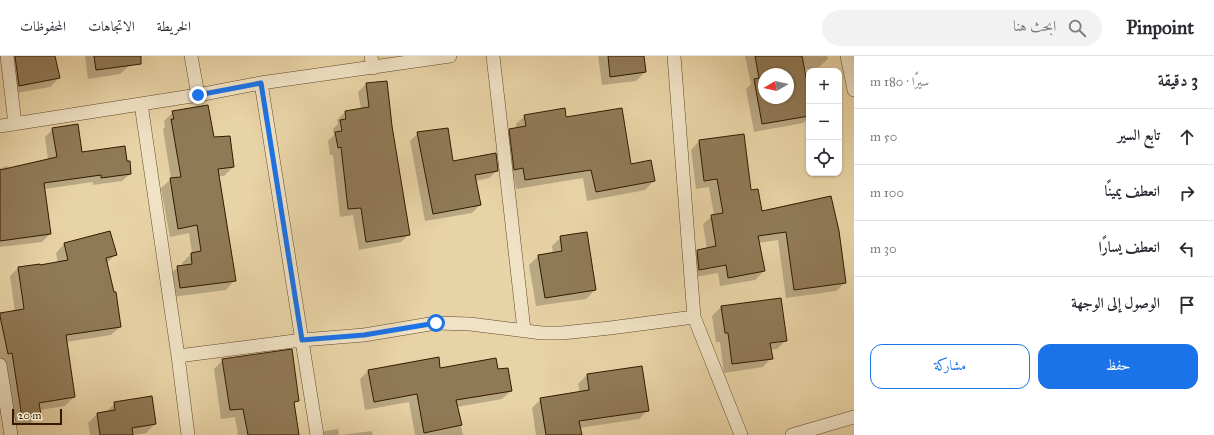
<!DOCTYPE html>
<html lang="ar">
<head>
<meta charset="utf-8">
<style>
  body { margin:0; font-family:"IM FELL Great Primer",Amiri,serif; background:#f2f2f3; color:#2b2b33; direction:rtl }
  .controls { position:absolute; right:12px; top:12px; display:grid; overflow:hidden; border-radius:8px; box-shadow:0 1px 3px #0004 }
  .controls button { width:36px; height:36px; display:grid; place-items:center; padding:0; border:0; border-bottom:1px solid #e1e1e2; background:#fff; color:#2b2b33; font:20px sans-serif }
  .compass { position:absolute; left:758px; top:12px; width:36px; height:36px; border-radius:50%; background:#fff; box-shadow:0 1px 3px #0004; rotate:261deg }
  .scale { position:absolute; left:12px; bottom:10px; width:50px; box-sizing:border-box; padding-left:4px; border:2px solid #311a00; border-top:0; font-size:11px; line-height:14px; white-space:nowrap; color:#311a00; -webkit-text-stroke:3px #f0e2c5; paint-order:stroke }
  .stop { position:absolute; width:12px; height:12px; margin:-9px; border:3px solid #1a73e8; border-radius:50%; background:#fff }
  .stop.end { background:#1a73e8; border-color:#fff; box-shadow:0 1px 4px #0008 }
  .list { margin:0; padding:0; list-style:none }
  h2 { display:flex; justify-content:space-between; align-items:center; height:52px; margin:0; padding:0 16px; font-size:17px }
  h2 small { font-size:13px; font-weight:400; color:#7c7c81 }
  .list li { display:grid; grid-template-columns:26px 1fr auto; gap:12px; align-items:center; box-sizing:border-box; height:56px; padding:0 16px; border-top:1px solid #e1e1e2 }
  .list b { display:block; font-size:15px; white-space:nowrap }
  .list em { font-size:13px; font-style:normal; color:#7c7c81 }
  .actions { display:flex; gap:8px; padding:12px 16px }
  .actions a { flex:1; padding:9px 0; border:1px solid #1a73e8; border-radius:12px; text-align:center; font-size:14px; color:#1a73e8 }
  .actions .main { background:#1a73e8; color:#fff }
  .icon { flex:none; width:22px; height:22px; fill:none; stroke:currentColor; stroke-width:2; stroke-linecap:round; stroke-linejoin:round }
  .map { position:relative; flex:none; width:854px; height:379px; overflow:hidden; direction:ltr }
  header { display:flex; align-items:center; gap:24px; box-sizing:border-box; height:56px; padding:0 20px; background:#fff; border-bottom:1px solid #e1e1e2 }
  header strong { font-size:19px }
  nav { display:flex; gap:22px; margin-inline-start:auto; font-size:14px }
  .search { width:280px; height:36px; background:#f2f2f3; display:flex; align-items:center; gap:10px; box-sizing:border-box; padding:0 14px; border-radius:22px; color:#7c7c81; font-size:15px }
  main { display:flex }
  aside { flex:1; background:#fff }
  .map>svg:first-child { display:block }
  .shadow { fill:#0003; fill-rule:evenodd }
  .building { fill:#907a56; stroke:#311a00; fill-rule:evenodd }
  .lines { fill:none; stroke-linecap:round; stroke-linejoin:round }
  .street-casing { stroke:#5f482a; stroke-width:14 }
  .street { stroke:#f0e2c5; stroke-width:13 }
  .route { stroke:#1a73e8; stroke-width:5 }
</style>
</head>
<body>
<header>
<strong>Pinpoint</strong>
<div class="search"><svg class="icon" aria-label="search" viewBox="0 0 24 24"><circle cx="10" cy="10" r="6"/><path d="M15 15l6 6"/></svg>ابحث هنا</div>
<nav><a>الخريطة</a><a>الاتجاهات</a><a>المحفوظات</a></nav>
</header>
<main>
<aside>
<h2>3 دقيقة<small>سيرًا · 180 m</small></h2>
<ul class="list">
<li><svg class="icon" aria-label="ahead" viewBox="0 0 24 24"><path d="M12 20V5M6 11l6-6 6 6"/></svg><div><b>تابع السير</b></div><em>50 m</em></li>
<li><svg class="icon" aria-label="right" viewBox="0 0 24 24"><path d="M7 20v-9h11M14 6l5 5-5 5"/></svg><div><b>انعطف يمينًا</b></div><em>100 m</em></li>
<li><svg class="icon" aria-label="left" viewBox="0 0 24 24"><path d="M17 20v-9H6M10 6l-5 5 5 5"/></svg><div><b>انعطف يسارًا</b></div><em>30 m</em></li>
<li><svg class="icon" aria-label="arrive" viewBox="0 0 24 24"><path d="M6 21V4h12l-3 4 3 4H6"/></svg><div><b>الوصول إلى الوجهة</b></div></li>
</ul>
<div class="actions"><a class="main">حفظ</a><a>مشاركة</a></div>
</aside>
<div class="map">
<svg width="854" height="379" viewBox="0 0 854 379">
  <rect width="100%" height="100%" fill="#e8d3a6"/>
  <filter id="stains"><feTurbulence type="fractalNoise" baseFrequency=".005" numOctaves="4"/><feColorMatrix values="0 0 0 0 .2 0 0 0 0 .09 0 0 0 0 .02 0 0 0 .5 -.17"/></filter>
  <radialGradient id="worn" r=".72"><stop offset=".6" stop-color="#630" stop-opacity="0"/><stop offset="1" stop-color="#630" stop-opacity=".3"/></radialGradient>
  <path class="shadow" d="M 0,0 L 54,0 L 59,22 L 50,31 L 10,38 L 4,4 L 0,2 Z
    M 85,0 L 128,0 L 129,10 L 120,18 L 88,23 Z
    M 598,0 L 643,0 L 645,16 L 636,25 L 602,29 Z
    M 745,0 L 827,0 L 828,3 L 819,11 L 804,14 L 809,42 L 809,61 L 803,67 L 754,76 L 746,33 L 751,28 ZM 764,18 L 788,18 L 788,42 L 764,42 Z
    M 366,28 L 391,71 L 409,178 L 401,186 L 359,194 L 353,159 L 340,161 L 333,99 L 330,99 L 328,85 L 334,79 L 333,73 L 338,68 L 337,64 L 345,56 L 361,53 L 358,36 Z
    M 173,56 L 213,82 L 233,111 L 224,120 L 218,120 L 234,225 L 226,234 L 172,241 L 169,219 L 178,211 L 183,210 L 182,207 L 192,197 L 189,177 L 170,181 L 161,132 L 171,123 L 163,73 L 165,71 L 164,65 Z
    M 525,60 L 565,62 L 654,125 L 645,134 L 587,145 L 583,122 L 516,133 L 514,121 L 505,122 L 501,82 L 510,73 L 516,73 L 516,68 Z
    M 53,73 L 81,97 L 126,107 L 130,118 L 122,125 L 93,129 L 93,126 L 44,133 L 50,178 L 42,186 L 0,191 L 0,112 L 8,110 L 9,113 L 48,104 L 45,81 Z
    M 418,77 L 452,107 L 497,115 L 489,122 L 475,125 L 480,149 L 472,157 L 425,165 L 410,85 Z
    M 699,85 L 750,135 L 761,156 L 830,141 L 845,227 L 836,235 L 786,242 L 778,184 L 759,187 L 764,215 L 755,224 L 720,230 L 718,217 L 690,222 L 689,203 L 697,195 L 707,193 L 703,168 L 712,160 L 714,159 L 709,131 L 696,133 L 691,94 Z
    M 109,176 L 116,198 L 107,207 L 120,271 L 111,279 L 66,286 L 74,341 L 65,350 L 39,354 L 40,359 L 31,367 L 14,370 L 0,306 L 0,259 L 15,256 L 10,220 L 18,212 L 39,210 L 58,207 L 56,197 L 64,188 Z
    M 561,181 L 595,234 L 586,243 L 536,250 L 529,209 L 538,200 L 553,198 L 552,190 Z
    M 721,251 L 786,284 L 777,293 L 770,294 L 771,302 L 763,311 L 724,317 L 720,286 L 716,286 L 712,260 Z
    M 223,304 L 298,344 L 293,349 L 298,379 L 238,379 L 235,361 L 221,363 L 214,313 Z
    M 440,313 L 497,314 L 511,335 L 502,343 L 457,351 L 463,379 L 415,379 L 409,346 L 365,354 L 360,323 L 368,315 Z
    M 587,319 L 648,354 L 639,363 L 579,372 L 581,379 L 536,379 L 532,352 L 541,343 L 580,336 L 578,328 Z
    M 115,347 L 155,368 L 146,377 L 133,379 L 90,379 L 88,367 L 97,358 L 106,356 Z
    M 338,373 L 339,379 L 321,379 L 325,375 Z
    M 372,375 L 373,379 L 340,379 Z"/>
  <path class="building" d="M 15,0 L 55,0 L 60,22 L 19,30 Z
    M 94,0 L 141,0 L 141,8 L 96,14 Z
    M 608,0 L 644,0 L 646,16 L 610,21 Z
    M 755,0 L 802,0 L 809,37 L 809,60 L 762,68 L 754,23 L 759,22 ZM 764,18 L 788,18 L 788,42 L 764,42 Z
    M 387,25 L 392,70 L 410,179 L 366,186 L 361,152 L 348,153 L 341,91 L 338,92 L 335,76 L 342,75 L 340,64 L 346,63 L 345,55 L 369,51 L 366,27 Z
    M 208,49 L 214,81 L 230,80 L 234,111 L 218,113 L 236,225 L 180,232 L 177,210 L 192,208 L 191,197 L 201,195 L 197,169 L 178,173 L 170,122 L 181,121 L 171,63 L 174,63 L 172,55 Z
    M 565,52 L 566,61 L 622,52 L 631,108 L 651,104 L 655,125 L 596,136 L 591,114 L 525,124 L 523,112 L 514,114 L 509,73 L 526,70 L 524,59 Z
    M 78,68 L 82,96 L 125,90 L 127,105 L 130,105 L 131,118 L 101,122 L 101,119 L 44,127 L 51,178 L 0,185 L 0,114 L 57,101 L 52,72 Z
    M 448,72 L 453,105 L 496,97 L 498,115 L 475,119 L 481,149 L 433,158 L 417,76 Z
    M 744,78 L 751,134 L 758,133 L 762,155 L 831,140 L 839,175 L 846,227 L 794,234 L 786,176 L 758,180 L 765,215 L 728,222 L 726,209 L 699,214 L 697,194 L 716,190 L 711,159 L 723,157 L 717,123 L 704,125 L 699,84 Z
    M 110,175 L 117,199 L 106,202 L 114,236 L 116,236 L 121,271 L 66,279 L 75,341 L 39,347 L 41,359 L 22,362 L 12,297 L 8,298 L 0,260 L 0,257 L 24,253 L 18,211 L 40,208 L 40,209 L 68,204 L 64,187 Z
    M 587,176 L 596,234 L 545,242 L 538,199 L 562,195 L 560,180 Z
    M 781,242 L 787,285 L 770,287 L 773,303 L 732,308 L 728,277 L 725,277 L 721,250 Z
    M 292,293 L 299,345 L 294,346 L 299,379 L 248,379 L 243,353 L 230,354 L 222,303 Z
    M 439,301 L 440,312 L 496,302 L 498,313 L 508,312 L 512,335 L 456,344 L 462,369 L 424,377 L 417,338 L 374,346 L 368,314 Z
    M 642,310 L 649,355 L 579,365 L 582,379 L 546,379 L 540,342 L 589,334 L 587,318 Z
    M 152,340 L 156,368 L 132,372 L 133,379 L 100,379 L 97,357 L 115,354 L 114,346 Z"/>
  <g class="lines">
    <g class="street-casing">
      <path id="street" d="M 7,0 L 15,68
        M 191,0 L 198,39
        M 371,0 L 373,12
        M 493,0 L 524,274
        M 674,0 L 694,261 L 741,379
        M 847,0 L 854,34
        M 261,27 L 317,379
        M 141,48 L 178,300 L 188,379
        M 0,70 L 198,39 L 261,27 L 450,0
        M 178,300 L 302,284 L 364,279 L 436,267 L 470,268 L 542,277 L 562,277 L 610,272 L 694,261
        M 0,309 L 11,379
        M 792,379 L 854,361"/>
    </g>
    <use href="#street" class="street"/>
  </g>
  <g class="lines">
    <path class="route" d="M 198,39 L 261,27 L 302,284 L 364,279 L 436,267"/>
  </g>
  <rect width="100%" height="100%" filter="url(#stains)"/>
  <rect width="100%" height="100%" fill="url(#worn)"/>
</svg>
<div class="controls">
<button>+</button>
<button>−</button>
<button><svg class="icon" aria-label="locate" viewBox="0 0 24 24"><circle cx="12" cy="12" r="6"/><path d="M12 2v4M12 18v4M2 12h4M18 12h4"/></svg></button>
</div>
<svg class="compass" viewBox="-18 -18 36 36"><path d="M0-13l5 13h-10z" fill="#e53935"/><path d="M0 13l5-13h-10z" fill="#7c7c81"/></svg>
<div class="scale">20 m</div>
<div class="stop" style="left:436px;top:267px"></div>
<div class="stop end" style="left:198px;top:39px"></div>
</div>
</main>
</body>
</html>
